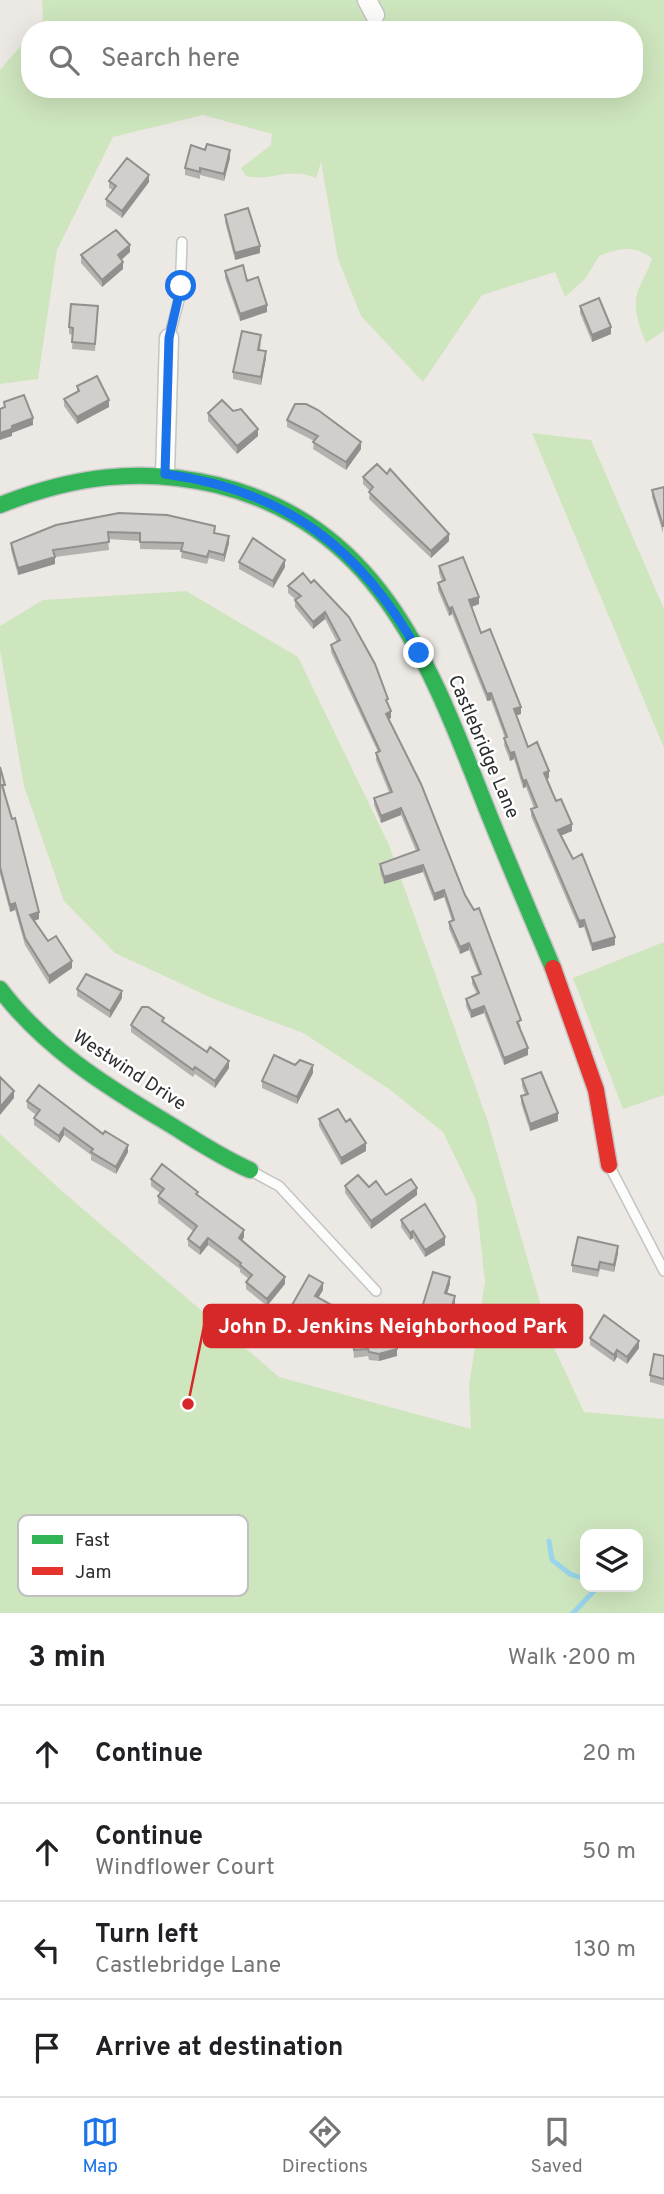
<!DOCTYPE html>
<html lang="en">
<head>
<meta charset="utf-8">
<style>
  body { margin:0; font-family:Overpass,sans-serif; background:#f6f6f6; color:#202124 }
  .controls { position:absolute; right:21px; bottom:21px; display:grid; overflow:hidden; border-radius:14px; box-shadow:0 7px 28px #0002 }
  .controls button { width:63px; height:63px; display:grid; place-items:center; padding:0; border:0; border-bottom:2px solid #e0e0e0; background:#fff; color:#202124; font:35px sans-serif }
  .stop { position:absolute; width:21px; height:21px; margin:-16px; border:5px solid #1a73e8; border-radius:50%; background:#fff }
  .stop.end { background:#1a73e8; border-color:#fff; box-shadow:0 2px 7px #0008 }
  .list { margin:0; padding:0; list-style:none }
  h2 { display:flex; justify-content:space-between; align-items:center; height:91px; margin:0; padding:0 28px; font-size:30px }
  h2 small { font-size:23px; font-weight:400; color:#757577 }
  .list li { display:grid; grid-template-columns:46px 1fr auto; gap:21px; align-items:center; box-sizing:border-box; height:98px; padding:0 28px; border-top:2px solid #e0e0e0 }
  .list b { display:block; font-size:26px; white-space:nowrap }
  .list p { margin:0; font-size:23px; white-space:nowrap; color:#757577 }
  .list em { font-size:23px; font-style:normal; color:#757577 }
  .icon { flex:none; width:38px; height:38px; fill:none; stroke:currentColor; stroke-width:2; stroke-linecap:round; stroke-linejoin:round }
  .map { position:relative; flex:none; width:664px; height:1613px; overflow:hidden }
  .search { position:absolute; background:#fff; box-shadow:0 7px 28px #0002; left:21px; right:21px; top:21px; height:77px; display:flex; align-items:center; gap:18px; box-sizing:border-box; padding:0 24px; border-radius:28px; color:#757577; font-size:26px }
  .sheet { height:483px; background:#fff }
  nav { display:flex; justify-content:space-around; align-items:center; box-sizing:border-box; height:98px; border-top:2px solid #e0e0e0; background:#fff; font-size:19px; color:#757577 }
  nav a { display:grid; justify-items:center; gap:4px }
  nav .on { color:#1a73e8 }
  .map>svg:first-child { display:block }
  .green { fill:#cee6be; fill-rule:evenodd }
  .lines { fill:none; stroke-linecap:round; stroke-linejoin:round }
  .stream { stroke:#99d6ec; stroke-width:5 }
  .lane-casing { stroke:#c5c4c5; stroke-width:12 }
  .street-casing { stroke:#c5c4c5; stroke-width:21 }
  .fast-casing { stroke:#c5c4c5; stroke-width:19 }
  .jam-casing { stroke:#c5c4c5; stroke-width:19 }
  .lane { stroke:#fcfcfb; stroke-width:9 }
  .street { stroke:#fcfcfb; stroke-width:18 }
  .fast { stroke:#30b455; stroke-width:16 }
  .jam { stroke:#e5322d; stroke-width:16 }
  .wall { fill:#b4b1af }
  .shaded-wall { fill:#92908e }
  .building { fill:#d1cecb; stroke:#92908e; stroke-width:2 }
  .route { stroke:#1a73e8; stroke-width:9 }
  .labels { text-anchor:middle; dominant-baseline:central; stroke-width:5; stroke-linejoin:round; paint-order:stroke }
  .street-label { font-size:19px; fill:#2e2e2e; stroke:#fff }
  .key { fill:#fff; stroke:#c0c0c0; stroke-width:2 }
  .key-label { font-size:19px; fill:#2e2e2e }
  .leader { fill:none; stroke:#d62828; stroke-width:2.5 }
  .callout-dot { fill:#d62828; stroke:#fff; stroke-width:2.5 }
  .callout { fill:#d62828; stroke:#d62828; stroke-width:2.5 }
  .callout-label { font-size:21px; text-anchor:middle; font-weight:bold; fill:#fff }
</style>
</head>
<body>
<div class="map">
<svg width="664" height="1613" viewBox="0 0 664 1613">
  <rect width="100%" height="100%" fill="#ece8e4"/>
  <path class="green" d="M 42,0 L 664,0 L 664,331 L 646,343 C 640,328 633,311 637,294 C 640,282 649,271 652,258 C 632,245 621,248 599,256 L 586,278 L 565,297 L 555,272 L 482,295 L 423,382 L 361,316 L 338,259 L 321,162 L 316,178 C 291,166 270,182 246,176 L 241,168 L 271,145 L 272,134 L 203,115 L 113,137 L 57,250 L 38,379 L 0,384 L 0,70 L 30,35 L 30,89 L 634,89 L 634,30 L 35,30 L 43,20 Z
    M 532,433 L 591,440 L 664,609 L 664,748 Z
    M 186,591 L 298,657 L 389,845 L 488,1122 L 551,1341 L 584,1412 L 664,1419 L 664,1613 L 0,1613 L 0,1134 L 63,1192 L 279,1377 L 471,1429 L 469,1385 L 485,1282 L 476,1200 L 443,1132 L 389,1089 L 303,1033 L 216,1000 L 115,953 L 64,901 L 24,786 L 0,650 L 0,626 L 43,600 ZM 585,1534 L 638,1534 L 638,1587 L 585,1587 Z
    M 664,942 L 664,1095 L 623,1109 L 573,978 Z"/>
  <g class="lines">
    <path class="stream" d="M 549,1541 L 552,1560 L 570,1574 L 585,1579
      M 573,1613 L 595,1590 L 594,1587"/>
    <g class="lane-casing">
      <path id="lane" d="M 169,338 L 180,296 L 182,242
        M 610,1167 L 664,1271
        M 251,1171 L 279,1186 L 376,1291"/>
    </g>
    <g class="street-casing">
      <path id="street" d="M 367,0 L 375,15
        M 165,474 L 169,338"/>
    </g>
    <g class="fast-casing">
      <path id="fast" d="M 0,505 C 73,476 140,467 217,485 C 379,525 429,662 484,802 C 506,858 530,913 553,968
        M 0,989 C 44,1047 104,1085 166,1122 C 194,1139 220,1157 250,1170"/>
    </g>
    <g class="jam-casing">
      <path id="jam" d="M 553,968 L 596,1090 L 609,1165"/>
    </g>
    <use href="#lane" class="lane"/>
    <use href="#street" class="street"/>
    <use href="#fast" class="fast"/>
    <use href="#jam" class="jam"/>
  </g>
  <path class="wall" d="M 205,150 L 230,158 L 224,181 L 200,175 L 200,179 L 185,175 L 185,168 Z
    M 109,181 L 149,182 L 122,218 L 106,206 L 106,199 L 113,190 L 109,188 Z
    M 225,215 L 260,253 L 235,260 L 225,222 Z
    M 130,252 L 121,260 L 123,269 L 102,287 L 81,263 L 81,255 Z
    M 225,271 L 247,281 L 267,312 L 240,321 L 225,278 Z
    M 580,306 L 611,334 L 592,342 L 580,313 Z
    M 98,313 L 95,351 L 72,349 L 73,335 L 69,334 L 69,327 Z
    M 261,342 L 260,350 L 266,358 L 261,385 L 233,379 L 233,372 Z
    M 77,386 L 109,407 L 77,424 L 64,406 L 64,399 L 77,392 Z
    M 208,413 L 258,436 L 237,454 L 208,421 Z
    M 287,420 L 361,449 L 346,470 L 313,449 L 314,441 L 287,427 Z
    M 363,477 L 449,541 L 431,558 L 369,499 L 370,491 L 363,484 Z
    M 664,487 L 663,533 L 652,497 L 652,490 Z
    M 56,525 L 215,533 L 229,543 L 224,562 L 209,558 L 207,564 L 181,558 L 182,550 L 140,549 L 140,541 L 108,539 L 109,550 L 55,557 L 55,564 L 18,575 L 11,550 L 11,543 Z
    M 239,562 L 285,567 L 273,588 L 239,569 Z
    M 439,566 L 479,604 L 471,607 L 481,633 L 521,714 L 516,715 L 528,747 L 549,778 L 547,779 L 556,801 L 572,831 L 561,835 L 615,945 L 592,951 L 584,927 L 579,928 L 531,816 L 531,809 L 534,808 L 526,787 L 523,788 L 514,759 L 510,761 L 504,745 L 505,738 L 491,700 L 487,701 L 452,614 L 449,616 L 438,590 L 438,583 L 442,581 L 439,573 Z
    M 303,573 L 388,705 L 391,718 L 389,719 L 465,895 L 521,1027 L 519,1028 L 528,1055 L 504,1065 L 484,1013 L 471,1018 L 466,1006 L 466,999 L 477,994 L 472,984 L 472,977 L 479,975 L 469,950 L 460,954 L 449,929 L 449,922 L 452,921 L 444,897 L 434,901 L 423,872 L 384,884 L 380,871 L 380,864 L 416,851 L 401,815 L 381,823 L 374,805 L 374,798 L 389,792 L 376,760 L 376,753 L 378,752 L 331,652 L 331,645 L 337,642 L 325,619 L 313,629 L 295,607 L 295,600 L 296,600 L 288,593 L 288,586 Z
    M 0,767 L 5,792 L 4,792 L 39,919 L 34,921 L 48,941 L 72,968 L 49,984 L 25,945 L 15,910 L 10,912 L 0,874 Z
    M 77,989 L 122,998 L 110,1018 L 77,996 Z
    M 164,1022 L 229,1068 L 215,1088 L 195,1074 L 193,1077 L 131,1032 L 131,1025 Z
    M 313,1073 L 297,1104 L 262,1088 L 262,1081 Z
    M 522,1079 L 558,1121 L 530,1131 L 521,1103 L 521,1096 L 525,1095 L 522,1086 Z
    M 27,1101 L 128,1152 L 116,1174 L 91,1160 L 91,1155 L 64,1135 L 59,1143 L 34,1125 L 34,1118 L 36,1115 L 27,1108 Z
    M 319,1119 L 346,1122 L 366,1151 L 341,1165 L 319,1126 Z
    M 151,1179 L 198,1196 L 244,1237 L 242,1241 L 285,1284 L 267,1306 L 246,1289 L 246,1282 L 249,1279 L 240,1272 L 240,1269 L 208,1245 L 200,1255 L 188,1246 L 188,1239 L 193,1231 L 158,1203 L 158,1196 L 160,1193 L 151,1186 Z
    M 345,1186 L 369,1187 L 386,1195 L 417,1195 L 371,1229 L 345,1193 Z
    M 401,1220 L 445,1245 L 425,1257 L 413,1238 L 410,1240 L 401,1227 Z
    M 618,1253 L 614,1272 L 600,1269 L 598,1277 L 572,1272 L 572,1265 Z
    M 450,1284 L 447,1294 L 455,1303 L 447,1330 L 420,1321 L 420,1314 Z
    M 323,1290 L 318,1298 L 337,1315 L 325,1340 L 301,1326 L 301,1322 L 297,1320 L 297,1315 L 292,1312 L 292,1305 Z
    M 352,1332 L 397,1356 L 379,1361 L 369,1360 L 368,1356 L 354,1358 Z
    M 590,1338 L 639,1348 L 627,1364 L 617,1357 L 614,1362 L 590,1345 Z
    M 664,1356 L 664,1386 L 650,1382 L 650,1375 Z"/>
  <path class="shaded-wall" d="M 230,150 L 230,158 L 224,181 L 224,174 Z
    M 149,175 L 149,182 L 122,218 L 122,211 Z
    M 130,245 L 130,252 L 118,263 L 118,255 Z
    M 260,246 L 260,253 L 235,260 L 235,253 Z
    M 123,262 L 123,269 L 102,287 L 102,280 Z
    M 267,305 L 267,312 L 240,321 L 240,314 Z
    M 611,327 L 611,334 L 592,342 L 592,335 Z
    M 266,351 L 266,358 L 261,385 L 261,377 Z
    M 109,400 L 109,407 L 77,424 L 77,417 Z
    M 33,418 L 33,425 L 12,433 L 12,436 L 0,440 L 0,433 L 12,426 Z
    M 258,429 L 258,436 L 237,454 L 237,446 Z
    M 361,442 L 361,449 L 346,470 L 346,462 Z
    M 449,534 L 449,541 L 431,558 L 431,551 Z
    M 229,536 L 229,543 L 224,562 L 224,555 Z
    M 55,557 L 55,564 L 18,575 L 18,568 Z
    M 285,560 L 285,567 L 273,588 L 273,581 Z
    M 479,597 L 479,604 L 469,608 L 469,600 Z
    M 452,607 L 452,614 L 449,616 L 449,609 Z
    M 325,612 L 325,619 L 313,629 L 313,622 Z
    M 491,693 L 491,700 L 487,701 L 487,694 Z
    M 521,707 L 521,714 L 514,716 L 514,709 Z
    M 391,711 L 391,718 L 386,721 L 386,714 Z
    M 514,752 L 514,759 L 510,761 L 510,753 Z
    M 549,771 L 549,778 L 544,780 L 544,773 Z
    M 526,780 L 526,787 L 523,788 L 523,781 Z
    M 401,808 L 401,815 L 381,823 L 381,816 Z
    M 572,824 L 572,831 L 558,837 L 558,830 Z
    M 423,865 L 423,872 L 384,884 L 384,877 Z
    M 444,890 L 444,897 L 434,901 L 434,894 Z
    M 15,903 L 15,910 L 10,912 L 10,905 Z
    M 39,912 L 39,919 L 30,922 L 30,915 Z
    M 584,920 L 584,927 L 579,928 L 579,921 Z
    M 615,937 L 615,945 L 592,951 L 592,944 Z
    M 469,943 L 469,950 L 460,954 L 460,947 Z
    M 72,961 L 72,968 L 49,984 L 49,976 Z
    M 122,991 L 122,998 L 110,1018 L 110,1011 Z
    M 484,1006 L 484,1013 L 471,1018 L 471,1011 Z
    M 528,1048 L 528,1055 L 504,1065 L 504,1058 Z
    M 229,1061 L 229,1068 L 215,1088 L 215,1081 Z
    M 313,1065 L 313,1073 L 297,1104 L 297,1097 Z
    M 14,1091 L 14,1098 L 0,1115 L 0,1107 Z
    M 558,1113 L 558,1121 L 530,1131 L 530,1124 Z
    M 64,1128 L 64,1135 L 59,1143 L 59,1136 Z
    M 366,1143 L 366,1151 L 341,1165 L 341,1158 Z
    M 128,1145 L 128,1152 L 116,1174 L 116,1167 Z
    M 417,1188 L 417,1195 L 371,1229 L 371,1221 Z
    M 244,1230 L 244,1237 L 239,1245 L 239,1238 Z
    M 413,1231 L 413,1238 L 410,1240 L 410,1233 Z
    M 445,1237 L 445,1245 L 425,1257 L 425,1250 Z
    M 208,1238 L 208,1245 L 200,1255 L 200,1248 Z
    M 618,1246 L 618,1253 L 614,1272 L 614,1265 Z
    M 285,1277 L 285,1284 L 267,1306 L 267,1299 Z
    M 450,1277 L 450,1284 L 445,1300 L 445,1293 Z
    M 323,1283 L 323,1290 L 315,1303 L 315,1296 Z
    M 455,1296 L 455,1303 L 447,1330 L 447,1323 Z
    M 337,1308 L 337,1315 L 325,1340 L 325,1333 Z
    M 639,1341 L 639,1348 L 627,1364 L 627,1357 Z
    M 397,1349 L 397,1356 L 379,1361 L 379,1354 Z
    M 617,1350 L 617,1357 L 614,1362 L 614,1355 Z"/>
  <path class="building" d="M 207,144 L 230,150 L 224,174 L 200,168 L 200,172 L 185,168 L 191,145 L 205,150 Z
    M 127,158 L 149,175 L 122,211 L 106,199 L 116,186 L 109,181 Z
    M 248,208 L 260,246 L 235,253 L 225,215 Z
    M 116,230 L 130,245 L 118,255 L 123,262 L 102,280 L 81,255 Z
    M 243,265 L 247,281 L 258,277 L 267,305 L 240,314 L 225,271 Z
    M 599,298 L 611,327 L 592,335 L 580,306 Z
    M 71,304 L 98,306 L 95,344 L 72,342 L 73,328 L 69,327 Z
    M 242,331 L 261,335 L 258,350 L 266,351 L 261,377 L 233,372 Z
    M 97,376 L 109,400 L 77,417 L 64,399 L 79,391 L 77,386 Z
    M 24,395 L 33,418 L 12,426 L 12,429 L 0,433 L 0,409 L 5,407 L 4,402 Z
    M 222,400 L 233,411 L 241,409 L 258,429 L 237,446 L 208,413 Z
    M 295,404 L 306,404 L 318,410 L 361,442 L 346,462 L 313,442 L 318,436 L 287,420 Z
    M 377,464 L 387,474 L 390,469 L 449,534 L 431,551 L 369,492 L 373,487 L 363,477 Z
    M 664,487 L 664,526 L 663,526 L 652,490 Z
    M 119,513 L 167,515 L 215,526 L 214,533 L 229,536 L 224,555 L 209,551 L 207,557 L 181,551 L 183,543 L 140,542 L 140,533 L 108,532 L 109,542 L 53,550 L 55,557 L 18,568 L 11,543 L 56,525 Z
    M 253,538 L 285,560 L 273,581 L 239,562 Z
    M 463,557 L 479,597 L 469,600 L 481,633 L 490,629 L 521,707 L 514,709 L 528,747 L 537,742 L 549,771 L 544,773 L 556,801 L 561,799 L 572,824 L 558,830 L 573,859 L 582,854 L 615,937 L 592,944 L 584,920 L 579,921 L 531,809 L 537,807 L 526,780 L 523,781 L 514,752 L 510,753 L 504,738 L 507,737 L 491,693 L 487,694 L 452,607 L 449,609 L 438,583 L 445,580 L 439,566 Z
    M 303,573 L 311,583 L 314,580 L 349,617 L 375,664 L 388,699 L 386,700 L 391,711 L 386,714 L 421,784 L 465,895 L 474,910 L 479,908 L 521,1020 L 517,1022 L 528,1048 L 504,1058 L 484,1006 L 471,1011 L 466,999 L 479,993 L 472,977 L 481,974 L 469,943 L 460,947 L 449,922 L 454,920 L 444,890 L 434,894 L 423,865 L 384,877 L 380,864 L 419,850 L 401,808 L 381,816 L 374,798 L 392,792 L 376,753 L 380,751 L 331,645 L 340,640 L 325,612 L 313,622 L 295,600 L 301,596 L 288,586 Z
    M 0,767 L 5,785 L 2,785 L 12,819 L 15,818 L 39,912 L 30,915 L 48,941 L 56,936 L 72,961 L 49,976 L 25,938 L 15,903 L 10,905 L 0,867 Z
    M 86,974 L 122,991 L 110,1011 L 77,989 Z
    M 142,1007 L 148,1007 L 164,1018 L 162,1021 L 207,1052 L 210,1047 L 229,1061 L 215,1081 L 195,1067 L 193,1070 L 131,1025 Z
    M 274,1055 L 295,1065 L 300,1060 L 313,1065 L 297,1097 L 262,1081 Z
    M 541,1072 L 558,1113 L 530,1124 L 521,1096 L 528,1094 L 522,1079 Z
    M 0,1077 L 14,1091 L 0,1107 Z
    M 39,1085 L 103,1134 L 105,1131 L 128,1145 L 116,1167 L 91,1152 L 93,1149 L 64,1128 L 59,1136 L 34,1118 L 40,1110 L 27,1101 Z
    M 338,1109 L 346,1122 L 350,1119 L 366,1143 L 341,1158 L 319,1119 Z
    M 162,1164 L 198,1192 L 196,1194 L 244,1230 L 239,1238 L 285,1277 L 267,1299 L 246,1282 L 252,1275 L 240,1265 L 241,1263 L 208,1238 L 200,1248 L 188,1239 L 197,1226 L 158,1196 L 164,1189 L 151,1179 Z
    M 358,1175 L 369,1187 L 376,1181 L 386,1195 L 411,1179 L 417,1188 L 371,1221 L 345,1186 Z
    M 425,1204 L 445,1237 L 425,1250 L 413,1231 L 410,1233 L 401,1220 Z
    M 578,1237 L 618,1246 L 614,1265 L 600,1262 L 598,1270 L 572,1265 Z
    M 433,1272 L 450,1277 L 445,1293 L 455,1296 L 447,1323 L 420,1314 Z
    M 309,1275 L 323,1283 L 315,1296 L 337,1308 L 325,1333 L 301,1319 L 303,1316 L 297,1313 L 300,1309 L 292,1305 Z
    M 604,1315 L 639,1341 L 627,1357 L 617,1350 L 614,1355 L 590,1338 Z
    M 394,1322 L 397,1349 L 379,1354 L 369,1352 L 368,1349 L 354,1350 L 352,1332 Z
    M 654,1354 L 664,1356 L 664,1379 L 650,1375 Z"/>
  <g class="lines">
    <path class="route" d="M 181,286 L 169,338 L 165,474 C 285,490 362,549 419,653"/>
  </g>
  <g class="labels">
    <g class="street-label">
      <text transform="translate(483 747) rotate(67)">Castlebridge Lane</text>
      <text transform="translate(129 1071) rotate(33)">Westwind Drive</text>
    </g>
  </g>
  <rect x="18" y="1515" width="230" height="81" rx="10" class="key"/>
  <rect x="32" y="1535" width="31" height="9" fill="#30b455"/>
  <rect x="32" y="1567" width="31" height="8" fill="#e5322d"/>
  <g class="key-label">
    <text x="75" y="1546">Fast</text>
    <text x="75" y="1578">Jam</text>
  </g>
  <path class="leader" d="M188 1404L204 1326"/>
  <circle class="callout-dot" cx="188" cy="1404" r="7"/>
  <rect class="callout" x="204" y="1305" width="378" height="42" rx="7"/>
  <g class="callout-label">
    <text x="393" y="1333">John D. Jenkins Neighborhood Park</text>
  </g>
</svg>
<div class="controls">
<button><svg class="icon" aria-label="layers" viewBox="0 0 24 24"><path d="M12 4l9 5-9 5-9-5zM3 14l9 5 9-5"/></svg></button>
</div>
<div class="stop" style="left:181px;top:286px"></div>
<div class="stop end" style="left:419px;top:653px"></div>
<div class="search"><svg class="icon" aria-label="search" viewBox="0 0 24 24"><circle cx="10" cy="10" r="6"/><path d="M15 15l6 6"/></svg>Search here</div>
</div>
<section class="sheet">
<h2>3 min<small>Walk · 200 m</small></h2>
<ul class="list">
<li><svg class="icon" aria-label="ahead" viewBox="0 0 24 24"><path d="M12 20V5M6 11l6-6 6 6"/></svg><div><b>Continue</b></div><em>20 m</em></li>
<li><svg class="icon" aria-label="ahead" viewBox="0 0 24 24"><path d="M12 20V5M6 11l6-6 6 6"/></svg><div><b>Continue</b><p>Windflower Court</p></div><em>50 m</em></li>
<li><svg class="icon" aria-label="left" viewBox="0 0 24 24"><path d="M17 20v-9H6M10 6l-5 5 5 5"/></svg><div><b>Turn left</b><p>Castlebridge Lane</p></div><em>130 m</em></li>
<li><svg class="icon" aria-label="arrive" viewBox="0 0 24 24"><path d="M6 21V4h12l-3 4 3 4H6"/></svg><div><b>Arrive at destination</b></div></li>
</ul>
</section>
<nav>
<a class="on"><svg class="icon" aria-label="map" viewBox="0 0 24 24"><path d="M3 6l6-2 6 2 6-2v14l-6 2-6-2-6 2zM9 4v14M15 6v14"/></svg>Map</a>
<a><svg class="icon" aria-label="directions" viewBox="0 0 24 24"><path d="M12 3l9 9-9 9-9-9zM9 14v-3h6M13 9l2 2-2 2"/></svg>Directions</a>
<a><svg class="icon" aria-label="saved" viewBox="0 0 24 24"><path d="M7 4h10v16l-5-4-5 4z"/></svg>Saved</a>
</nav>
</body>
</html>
